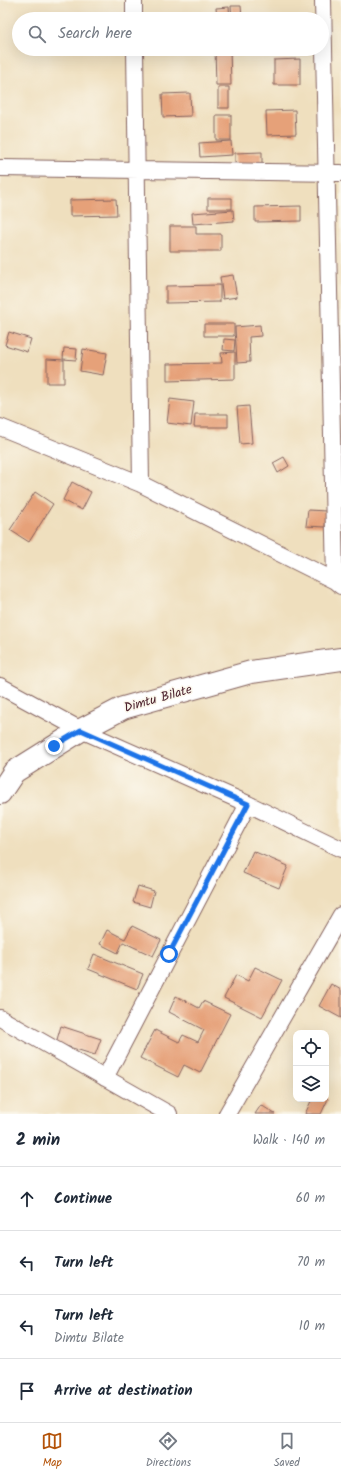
<!DOCTYPE html>
<html lang="en">
<head>
<meta charset="utf-8">
<style>
  body { margin:0; font-family:Kalam,sans-serif; background:#f6f6f7; color:#1f2937 }
  .controls { position:absolute; right:12px; bottom:12px; display:grid; overflow:hidden; border-radius:8px; box-shadow:0 4px 16px #0002 }
  .controls button { width:36px; height:36px; display:grid; place-items:center; padding:0; border:0; border-bottom:1px solid #e0e1e3; background:#fff; color:#1f2937; font:20px sans-serif }
  .stop { position:absolute; width:12px; height:12px; margin:-9px; border:3px solid #1a73e8; border-radius:50%; background:#fff }
  .stop.end { background:#1a73e8; border-color:#fff; box-shadow:0 1px 4px #0008 }
  .list { margin:0; padding:0; list-style:none }
  h2 { display:flex; justify-content:space-between; align-items:center; height:52px; margin:0; padding:0 16px; font-size:17px }
  h2 small { font-size:13px; font-weight:400; color:#747a83 }
  .list li { display:grid; grid-template-columns:26px 1fr auto; gap:12px; align-items:center; box-sizing:border-box; height:64px; padding:0 16px; border-top:1px solid #e0e1e3 }
  .list b { display:block; font-size:15px; white-space:nowrap }
  .list p { margin:0; font-size:13px; white-space:nowrap; color:#747a83 }
  .list em { font-size:13px; font-style:normal; color:#747a83 }
  .icon { flex:none; width:22px; height:22px; fill:none; stroke:currentColor; stroke-width:2; stroke-linecap:round; stroke-linejoin:round }
  .map { position:relative; flex:none; width:341px; height:1114px; overflow:hidden }
  .search { position:absolute; background:#fff; box-shadow:0 4px 16px #0002; left:12px; right:12px; top:12px; height:44px; display:flex; align-items:center; gap:10px; box-sizing:border-box; padding:0 14px; border-radius:22px; color:#747a83; font-size:15px }
  .sheet { height:308px; background:#fff }
  nav { display:flex; justify-content:space-around; align-items:center; box-sizing:border-box; height:56px; border-top:1px solid #e0e1e3; background:#fff; font-size:11px; color:#747a83 }
  nav a { display:grid; justify-items:center; gap:2px }
  nav .on { color:#b45309 }
  .map>svg:first-child { display:block }
  .building { fill:#e6a179 }
  .lines { fill:none; stroke-linecap:round; stroke-linejoin:round }
  .street-casing { stroke:#84625e; stroke-width:18 }
  .secondary-casing { stroke:#84625e; stroke-width:24 }
  .street { stroke:#fff; stroke-width:16 }
  .secondary { stroke:#fff; stroke-width:22 }
  .route { stroke:#1a73e8; stroke-width:5 }
  .labels { text-anchor:middle; dominant-baseline:central; stroke-width:3; stroke-linejoin:round; paint-order:stroke }
  .street-label { font-size:13px; fill:#4a1f2b; stroke:#fbf7ec }
</style>
</head>
<body>
<div class="map">
<svg width="341" height="1114" viewBox="0 0 341 1114">
  <rect width="100%" height="100%" fill="#fbf7ec"/>
  <filter id="ink" filterUnits="userSpaceOnUse"><feTurbulence type="fractalNoise" baseFrequency=".025" numOctaves="2"/><feDisplacementMap in="SourceGraphic" scale="8" xChannelSelector="R" yChannelSelector="G"/><feConvolveMatrix kernelMatrix="1 2 1 2 8 2 1 2 1" color-interpolation-filters="sRGB"/></filter>
  <filter id="wash" filterUnits="userSpaceOnUse"><feTurbulence type="fractalNoise" baseFrequency=".012" numOctaves="4" result="noise"/><feDisplacementMap in="SourceGraphic" scale="16" xChannelSelector="R" yChannelSelector="G"/><feGaussianBlur stdDeviation="0.9" result="paint"/><feColorMatrix in="noise" values="0 0 0 0 0 0 0 0 0 0 0 0 0 0 0 0 0 1.4 0 .05"/><feComposite in="paint" operator="in"/></filter>
  <g filter="url(#wash)">
    <rect width="100%" height="100%" fill="#efdfbe"/>
    <g id="blocks">
      <path class="building" d="M 231,6 L 241,6 L 242,19 L 232,19 Z
        M 229,7 L 230,19 L 217,19 L 216,8 Z
        M 215,49 L 230,49 L 231,85 L 216,85 Z
        M 300,59 L 300,85 L 274,85 L 274,60 Z
        M 218,87 L 229,87 L 229,108 L 218,108 Z
        M 190,93 L 191,116 L 163,117 L 162,94 Z
        M 295,110 L 296,134 L 267,135 L 266,111 Z
        M 216,115 L 231,115 L 231,140 L 216,140 Z
        M 231,141 L 232,155 L 200,157 L 199,143 Z
        M 262,152 L 262,163 L 235,165 L 235,153 Z
        M 208,198 L 232,198 L 232,209 L 208,209 Z
        M 116,199 L 117,215 L 70,216 L 70,200 Z
        M 301,206 L 301,221 L 255,222 L 255,207 Z
        M 233,210 L 234,221 L 193,224 L 192,213 Z
        M 170,226 L 196,226 L 196,234 L 221,234 L 221,251 L 170,251 Z
        M 233,275 L 237,297 L 223,299 L 220,277 Z
        M 220,285 L 220,302 L 166,303 L 166,286 Z
        M 204,324 L 234,324 L 234,336 L 204,336 Z
        M 260,325 L 261,336 L 249,337 L 250,362 L 237,363 L 235,327 Z
        M 9,332 L 31,339 L 27,352 L 5,345 Z
        M 224,339 L 235,340 L 234,351 L 223,350 Z
        M 64,348 L 77,349 L 76,360 L 63,359 Z
        M 83,349 L 107,353 L 103,375 L 80,371 Z
        M 235,352 L 235,379 L 167,381 L 167,364 L 222,363 L 221,353 Z
        M 47,359 L 64,360 L 64,383 L 47,383 Z
        M 170,399 L 194,402 L 191,426 L 167,423 Z
        M 249,406 L 252,443 L 240,444 L 237,407 Z
        M 195,414 L 228,414 L 228,427 L 194,427 Z
        M 284,457 L 289,466 L 278,473 L 273,463 Z
        M 72,482 L 91,492 L 82,510 L 63,500 Z
        M 35,492 L 53,504 L 29,542 L 10,530 Z
        M 308,510 L 326,511 L 325,527 L 306,526 Z
        M 253,851 L 288,866 L 279,888 L 243,873 Z
        M 138,886 L 154,891 L 150,907 L 133,902 Z
        M 132,926 L 161,940 L 153,956 L 123,942 L 118,953 L 100,944 L 107,930 L 125,939 Z
        M 94,954 L 143,974 L 137,989 L 88,969 Z
        M 255,967 L 282,980 L 262,1017 L 224,998 L 236,975 L 248,981 Z
        M 331,984 L 341,990 L 341,1018 L 319,1006 Z
        M 176,996 L 199,1008 L 203,1001 L 230,1014 L 200,1073 L 184,1065 L 178,1077 L 140,1058 L 155,1030 L 179,1042 L 183,1035 L 198,1042 L 204,1030 L 169,1012 Z
        M 61,1026 L 101,1039 L 95,1055 L 56,1043 Z
        M 326,1098 L 328,1099 L 321,1114 L 305,1114 L 312,1099 Z
        M 261,1105 L 275,1114 L 255,1114 Z"/>
    </g>
  </g>
  <g filter="url(#ink)">
    <use href="#blocks" fill-opacity="0" stroke="#84625e" stroke-width="1"/>
    <g class="lines">
      <g class="street-casing">
        <path id="street" d="M 134,0 L 134,19
          M 323,0 L 335,581
          M 135,49 L 141,484
          M 0,168 L 341,173
          M 0,427 L 141,484 L 335,581 L 341,586
          M 0,686 L 81,730 L 248,804 L 341,849
          M 0,1018 L 169,1114
          M 105,1078 L 248,804
          M 227,1114 L 341,915"/>
      </g>
      <g class="secondary-casing">
        <path id="secondary" d="M 0,793 L 14,772 L 81,730 L 123,708 L 251,672 L 341,659"/>
      </g>
      <use href="#street" class="street"/>
      <use href="#secondary" class="secondary"/>
    </g>
  </g>
  <g class="lines" filter="url(#ink)">
    <path class="route" d="M 54,746 L 81,730 L 248,804 L 169,954"/>
  </g>
  <g class="labels">
    <g class="street-label">
      <text transform="translate(158 699) rotate(-16)">Dimtu Bilate</text>
    </g>
  </g>
</svg>
<div class="controls">
<button><svg class="icon" aria-label="locate" viewBox="0 0 24 24"><circle cx="12" cy="12" r="6"/><path d="M12 2v4M12 18v4M2 12h4M18 12h4"/></svg></button>
<button><svg class="icon" aria-label="layers" viewBox="0 0 24 24"><path d="M12 4l9 5-9 5-9-5zM3 14l9 5 9-5"/></svg></button>
</div>
<div class="stop" style="left:169px;top:954px"></div>
<div class="stop end" style="left:54px;top:746px"></div>
<div class="search"><svg class="icon" aria-label="search" viewBox="0 0 24 24"><circle cx="10" cy="10" r="6"/><path d="M15 15l6 6"/></svg>Search here</div>
</div>
<section class="sheet">
<h2>2 min<small>Walk · 140 m</small></h2>
<ul class="list">
<li><svg class="icon" aria-label="ahead" viewBox="0 0 24 24"><path d="M12 20V5M6 11l6-6 6 6"/></svg><div><b>Continue</b></div><em>60 m</em></li>
<li><svg class="icon" aria-label="left" viewBox="0 0 24 24"><path d="M17 20v-9H6M10 6l-5 5 5 5"/></svg><div><b>Turn left</b></div><em>70 m</em></li>
<li><svg class="icon" aria-label="left" viewBox="0 0 24 24"><path d="M17 20v-9H6M10 6l-5 5 5 5"/></svg><div><b>Turn left</b><p>Dimtu Bilate</p></div><em>10 m</em></li>
<li><svg class="icon" aria-label="arrive" viewBox="0 0 24 24"><path d="M6 21V4h12l-3 4 3 4H6"/></svg><div><b>Arrive at destination</b></div></li>
</ul>
</section>
<nav>
<a class="on"><svg class="icon" aria-label="map" viewBox="0 0 24 24"><path d="M3 6l6-2 6 2 6-2v14l-6 2-6-2-6 2zM9 4v14M15 6v14"/></svg>Map</a>
<a><svg class="icon" aria-label="directions" viewBox="0 0 24 24"><path d="M12 3l9 9-9 9-9-9zM9 14v-3h6M13 9l2 2-2 2"/></svg>Directions</a>
<a><svg class="icon" aria-label="saved" viewBox="0 0 24 24"><path d="M7 4h10v16l-5-4-5 4z"/></svg>Saved</a>
</nav>
</body>
</html>
